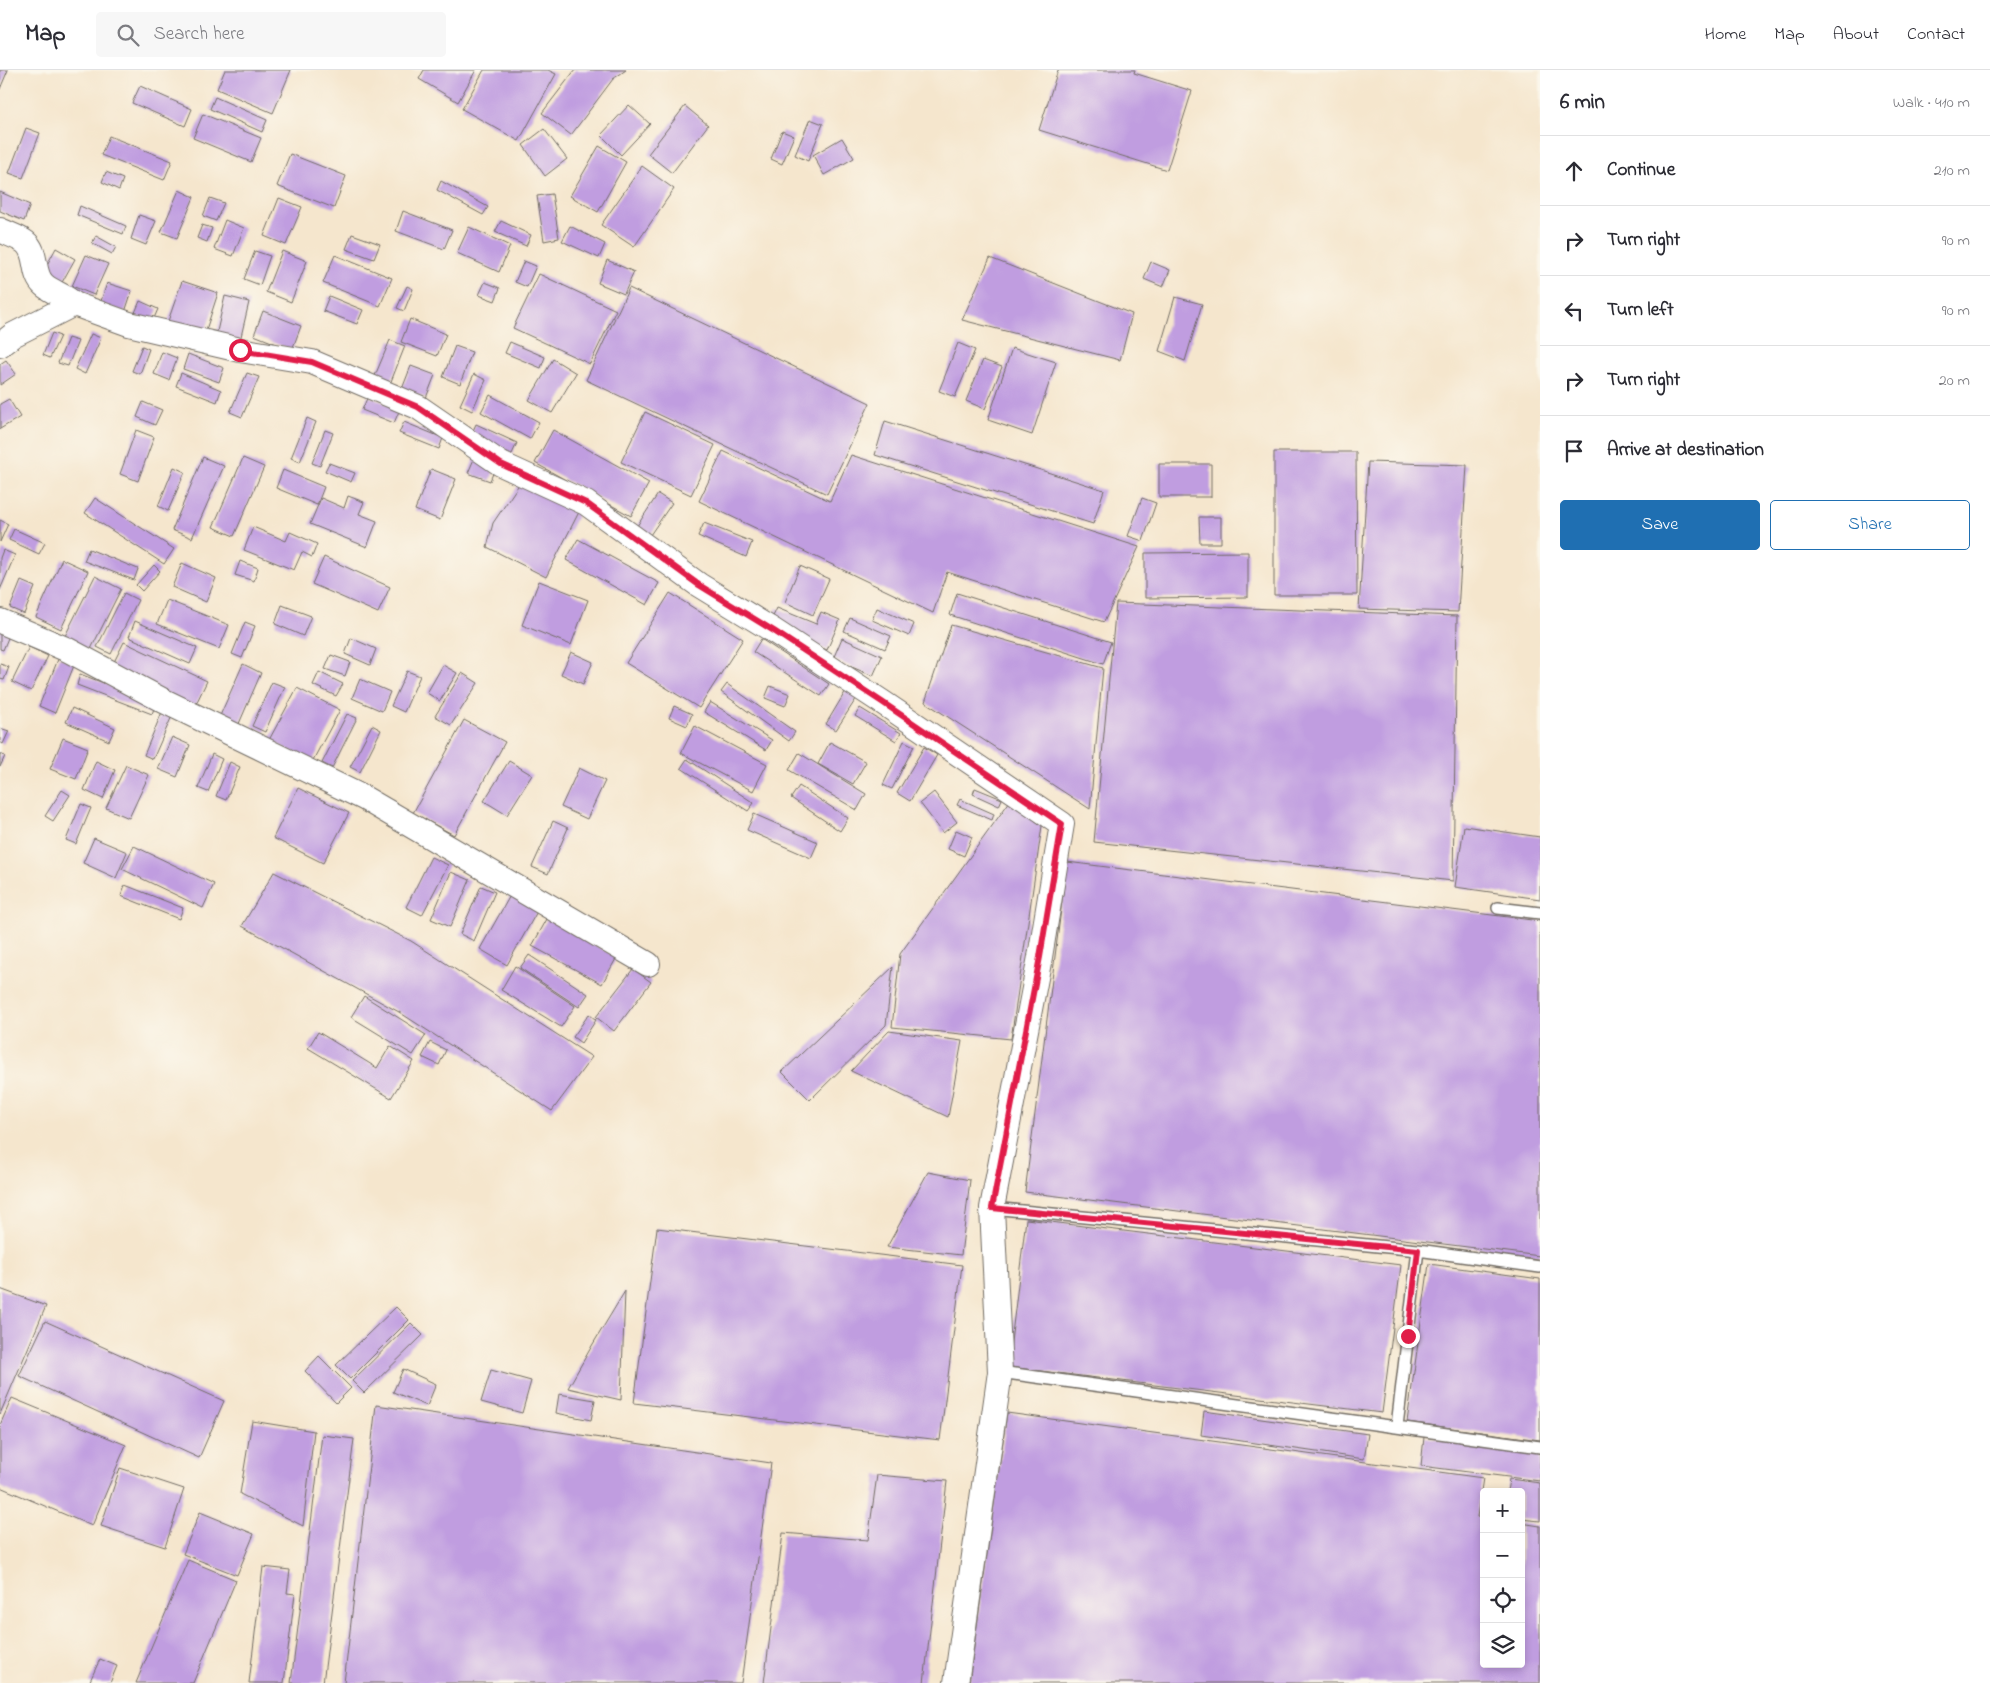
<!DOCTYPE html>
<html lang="en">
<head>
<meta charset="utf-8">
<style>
  body { margin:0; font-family:"Indie Flower",sans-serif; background:#f7f7f7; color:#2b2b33 }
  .controls { position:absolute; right:15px; bottom:15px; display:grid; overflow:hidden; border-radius:5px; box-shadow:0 2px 8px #0003 }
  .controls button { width:45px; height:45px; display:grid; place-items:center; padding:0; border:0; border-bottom:1px solid #e1e1e2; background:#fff; color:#2b2b33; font:25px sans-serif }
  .stop { position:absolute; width:15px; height:15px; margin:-11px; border:4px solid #e11d48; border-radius:50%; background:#fff }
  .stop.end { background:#e11d48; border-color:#fff; box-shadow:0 1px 5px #0008 }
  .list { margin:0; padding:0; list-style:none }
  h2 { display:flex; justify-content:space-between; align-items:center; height:65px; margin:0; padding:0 20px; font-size:21px }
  h2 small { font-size:16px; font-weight:400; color:#7c7c81 }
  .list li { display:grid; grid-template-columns:32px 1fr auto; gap:15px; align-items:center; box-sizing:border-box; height:70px; padding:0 20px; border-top:1px solid #e1e1e2 }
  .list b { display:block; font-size:19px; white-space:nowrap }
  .list em { font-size:16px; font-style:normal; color:#7c7c81 }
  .actions { display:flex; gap:10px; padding:15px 20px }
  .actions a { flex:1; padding:11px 0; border:1px solid #1f6fb2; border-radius:5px; text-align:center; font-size:18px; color:#1f6fb2 }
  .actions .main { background:#1f6fb2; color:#fff }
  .icon { flex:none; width:28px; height:28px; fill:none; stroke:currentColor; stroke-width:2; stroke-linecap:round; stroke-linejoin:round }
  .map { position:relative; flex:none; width:1540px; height:1613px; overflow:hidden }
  header { display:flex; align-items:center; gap:30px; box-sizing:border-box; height:70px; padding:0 25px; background:#fff; border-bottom:1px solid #e1e1e2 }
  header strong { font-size:24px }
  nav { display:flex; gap:28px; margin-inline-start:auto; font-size:18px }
  .search { width:350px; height:45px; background:#f7f7f7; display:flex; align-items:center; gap:12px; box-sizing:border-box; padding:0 18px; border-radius:5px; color:#7c7c81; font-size:19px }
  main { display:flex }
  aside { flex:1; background:#fff }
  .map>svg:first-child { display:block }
  .building { fill:#c09de0 }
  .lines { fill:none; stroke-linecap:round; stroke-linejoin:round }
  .service-casing { stroke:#726c64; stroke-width:14 }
  .minor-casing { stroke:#726c64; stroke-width:26 }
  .service { stroke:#fff; stroke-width:11 }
  .minor { stroke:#fff; stroke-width:24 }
  .route { stroke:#e11d48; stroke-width:6 }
</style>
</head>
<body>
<header>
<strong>Map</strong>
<div class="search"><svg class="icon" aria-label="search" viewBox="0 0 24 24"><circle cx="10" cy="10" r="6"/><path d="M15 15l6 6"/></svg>Search here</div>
<nav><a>Home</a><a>Map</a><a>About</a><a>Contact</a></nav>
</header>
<main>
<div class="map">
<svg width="1540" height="1613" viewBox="0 0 1540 1613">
  <rect width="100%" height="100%" fill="#fbf7ec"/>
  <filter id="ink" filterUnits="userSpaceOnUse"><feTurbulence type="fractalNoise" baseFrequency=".02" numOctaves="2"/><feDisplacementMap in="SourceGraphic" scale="10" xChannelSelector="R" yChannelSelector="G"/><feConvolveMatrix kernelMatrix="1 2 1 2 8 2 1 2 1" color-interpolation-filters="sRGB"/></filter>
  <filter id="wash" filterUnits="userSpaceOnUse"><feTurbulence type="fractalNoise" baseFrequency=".0096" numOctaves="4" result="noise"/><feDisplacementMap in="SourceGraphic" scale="20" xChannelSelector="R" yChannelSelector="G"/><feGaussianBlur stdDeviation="1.12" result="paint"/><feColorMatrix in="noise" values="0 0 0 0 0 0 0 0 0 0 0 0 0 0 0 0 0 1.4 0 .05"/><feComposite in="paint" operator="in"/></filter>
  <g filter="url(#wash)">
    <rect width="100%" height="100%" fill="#f5e6cd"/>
    <g id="blocks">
      <path class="building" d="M 0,0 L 8,0 L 0,19 Z
        M 225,0 L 291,0 L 273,43 L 217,19 Z
        M 424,0 L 476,0 L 458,32 L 419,9 Z
        M 484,0 L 548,0 L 556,4 L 519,71 L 462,39 Z
        M 575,0 L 626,0 L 613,9 L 571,65 L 542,43 Z
        M 1058,0 L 1135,0 L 1134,3 L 1192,21 L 1167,100 L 1039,60 Z
        M 140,16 L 192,39 L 185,56 L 132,33 Z
        M 215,27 L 267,50 L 262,62 L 210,39 Z
        M 629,35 L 650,54 L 621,85 L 601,65 Z
        M 685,36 L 708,55 L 672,103 L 648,84 Z
        M 203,44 L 261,68 L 251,92 L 193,68 Z
        M 810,49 L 823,54 L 808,91 L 795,85 Z
        M 26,58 L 40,63 L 23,108 L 9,103 Z
        M 544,59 L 567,89 L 545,106 L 523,75 Z
        M 782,61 L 794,66 L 782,94 L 771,89 Z
        M 109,66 L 172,91 L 164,110 L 101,85 Z
        M 842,68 L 854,88 L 824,105 L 813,85 Z
        M 599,76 L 626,92 L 598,142 L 570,126 Z
        M 290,84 L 346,106 L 334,138 L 277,116 Z
        M 642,96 L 674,119 L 634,177 L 601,155 Z
        M 106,102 L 123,109 L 119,120 L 102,112 Z
        M 441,111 L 488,137 L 483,145 L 437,120 Z
        M 179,120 L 194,127 L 177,168 L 161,162 Z
        M 0,122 L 30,135 L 24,151 L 0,141 Z
        M 552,124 L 559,168 L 544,171 L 537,126 Z
        M 210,128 L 224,133 L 216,151 L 203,146 Z
        M 279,128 L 302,137 L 286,175 L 264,166 Z
        M 80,136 L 126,156 L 123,164 L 77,145 Z
        M 403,141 L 452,160 L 444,179 L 396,161 Z
        M 139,145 L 156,151 L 146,175 L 131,169 Z
        M 225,150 L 244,158 L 233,186 L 214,179 Z
        M 501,151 L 531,165 L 526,176 L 495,162 Z
        M 202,155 L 212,158 L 207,172 L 197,168 Z
        M 570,156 L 605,174 L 599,188 L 562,171 Z
        M 469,157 L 510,176 L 499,202 L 457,183 Z
        M 352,164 L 380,174 L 374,189 L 346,179 Z
        M 96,166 L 116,177 L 112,184 L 92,173 Z
        M 56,178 L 75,189 L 60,216 L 41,206 Z
        M 255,181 L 270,186 L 260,215 L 244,209 Z
        M 282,181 L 307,191 L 291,232 L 266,222 Z
        M 86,185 L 108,194 L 94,225 L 72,216 Z
        M 335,185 L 392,208 L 380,236 L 323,213 Z
        M 990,188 L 1132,244 L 1120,290 L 962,250 Z
        M 607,190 L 634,202 L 624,224 L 598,213 Z
        M 524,191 L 536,196 L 527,217 L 515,212 Z
        M 1151,192 L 1170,200 L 1163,217 L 1144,209 Z
        M 539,204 L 616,240 L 590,294 L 513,258 Z
        M 182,211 L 218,223 L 204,266 L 167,254 Z
        M 485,212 L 500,218 L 495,231 L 479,225 Z
        M 107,213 L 132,221 L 125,242 L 100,234 Z
        M 407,216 L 413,219 L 404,241 L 397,238 Z
        M 629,218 L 870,333 L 827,424 L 586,310 Z
        M 225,226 L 249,232 L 240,271 L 216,266 Z
        M 329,226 L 363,240 L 357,254 L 323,241 Z
        M 1175,227 L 1202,234 L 1185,291 L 1159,281 Z
        M 140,231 L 158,239 L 152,253 L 134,245 Z
        M 263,241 L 301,256 L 292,280 L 254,265 Z
        M 410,249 L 446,264 L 437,286 L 401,272 Z
        M 52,263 L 60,266 L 50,288 L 43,285 Z
        M 91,264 L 101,268 L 85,304 L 75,299 Z
        M 68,268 L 78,271 L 68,296 L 58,293 Z
        M 390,270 L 405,276 L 390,314 L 374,308 Z
        M 510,272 L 545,287 L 541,298 L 505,283 Z
        M 958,273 L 975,280 L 955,327 L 939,321 Z
        M 142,276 L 149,279 L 140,304 L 132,301 Z
        M 455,276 L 472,282 L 460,314 L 443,307 Z
        M 1012,278 L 1056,292 L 1032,365 L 988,350 Z
        M 162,282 L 177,288 L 169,310 L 154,304 Z
        M 188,284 L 224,298 L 219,312 L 183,299 Z
        M 553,289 L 576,303 L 552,343 L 529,330 Z
        M 6,290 L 16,304 L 0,315 L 0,294 Z
        M 983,290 L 1002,297 L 985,339 L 966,331 Z
        M 411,296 L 435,305 L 426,328 L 402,319 Z
        M 181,303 L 221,320 L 217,332 L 176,316 Z
        M 247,303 L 259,307 L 242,347 L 230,342 Z
        M 474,304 L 486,310 L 472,341 L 460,335 Z
        M 490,325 L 539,352 L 530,369 L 481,342 Z
        M 368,326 L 400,339 L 394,353 L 362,340 Z
        M 9,329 L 20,347 L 0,359 L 0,334 Z
        M 143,332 L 162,340 L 155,355 L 137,347 Z
        M 645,342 L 715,375 L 691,425 L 621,392 Z
        M 307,348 L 316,352 L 300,392 L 291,388 Z
        M 885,351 L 1104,420 L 1093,454 L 875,385 Z
        M 404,352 L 443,368 L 439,379 L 399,363 Z
        M 476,354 L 517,373 L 512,384 L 471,365 Z
        M 136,360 L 154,367 L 138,411 L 120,404 Z
        M 325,360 L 333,363 L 320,396 L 312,393 Z
        M 553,360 L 649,413 L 631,446 L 535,393 Z
        M 723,381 L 830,431 L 851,385 L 1139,477 L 1104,552 L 947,502 L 933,543 L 699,431 Z
        M 1274,382 L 1356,382 L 1357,525 L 1274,525 Z
        M 203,387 L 224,396 L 192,468 L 172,460 Z
        M 243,388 L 264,397 L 234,466 L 213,457 Z
        M 474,389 L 495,398 L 490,411 L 468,403 Z
        M 1368,392 L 1467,395 L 1458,542 L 1359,539 Z
        M 329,393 L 355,403 L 351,412 L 325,401 Z
        M 1159,394 L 1211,394 L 1211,427 L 1159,427 Z
        M 174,397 L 185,402 L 168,441 L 158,436 Z
        M 431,399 L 456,409 L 440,450 L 415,440 Z
        M 283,400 L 324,417 L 317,435 L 276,418 Z
        M 520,413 L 579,442 L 546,507 L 487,477 L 493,453 Z
        M 658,424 L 672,433 L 650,465 L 637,456 Z
        M 348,426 L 364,432 L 359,444 L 377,451 L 367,477 L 310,454 L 321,428 L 344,438 Z
        M 95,428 L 174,479 L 164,494 L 85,443 Z
        M 1142,428 L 1156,433 L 1143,471 L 1128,466 Z
        M 1199,447 L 1221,447 L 1221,473 L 1200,473 Z
        M 0,450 L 8,454 L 0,472 Z
        M 704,453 L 752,472 L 746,487 L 698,466 Z
        M 253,457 L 286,471 L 290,462 L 317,474 L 312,487 L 302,482 L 294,500 L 244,480 Z
        M 14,459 L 45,473 L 39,484 L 9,470 Z
        M 578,469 L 659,513 L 647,535 L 566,490 Z
        M 89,479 L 138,499 L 134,510 L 84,491 Z
        M 3,480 L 15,485 L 0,520 L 0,488 Z
        M 1248,482 L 1248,527 L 1145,528 L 1145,483 Z
        M 324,487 L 390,517 L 378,543 L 312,514 Z
        M 62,489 L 88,501 L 61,559 L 36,547 Z
        M 240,491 L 258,498 L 254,511 L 235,505 Z
        M 182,493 L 216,508 L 206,532 L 172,517 Z
        M 154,495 L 160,501 L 142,521 L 136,515 Z
        M 800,496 L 829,509 L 813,545 L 785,532 Z
        M 95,506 L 121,519 L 90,581 L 64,568 Z
        M 21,511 L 35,517 L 24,544 L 10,538 Z
        M 539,511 L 588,530 L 571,575 L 522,555 Z
        M 124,523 L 138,530 L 111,584 L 97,577 Z
        M 670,523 L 743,569 L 699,638 L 626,593 Z
        M 957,523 L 1111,572 L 1103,594 L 950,545 Z
        M 167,530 L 229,555 L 219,579 L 157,554 Z
        M 1116,533 L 1457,546 L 1453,811 L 1094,772 Z
        M 282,535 L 311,546 L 303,566 L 275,554 Z
        M 777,538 L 816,554 L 821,542 L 840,550 L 827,580 L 769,555 Z
        M 877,538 L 914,554 L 909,566 L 872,550 Z
        M 850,548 L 891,566 L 885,579 L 844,561 Z
        M 135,551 L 197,578 L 190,594 L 129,567 Z
        M 245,552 L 255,556 L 242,588 L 232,584 Z
        M 951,555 L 1103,598 L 1090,739 L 925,632 Z
        M 0,559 L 10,563 L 3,580 L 0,579 Z
        M 351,568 L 376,579 L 370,595 L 345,584 Z
        M 842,568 L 882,586 L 873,606 L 833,589 Z
        M 761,569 L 829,614 L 821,626 L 753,582 Z
        M 124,572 L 207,611 L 194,638 L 111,598 Z
        M 29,577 L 48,586 L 31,621 L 12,612 Z
        M 571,582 L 593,592 L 583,614 L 561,604 Z
        M 331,585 L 350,592 L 345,606 L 325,599 Z
        M 59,587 L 75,593 L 55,643 L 39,636 Z
        M 0,594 L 9,597 L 4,610 L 0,609 Z
        M 243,594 L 261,603 L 238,656 L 219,648 Z
        M 443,595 L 457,603 L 440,631 L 427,623 Z
        M 407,601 L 420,606 L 404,642 L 391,636 Z
        M 319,602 L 343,614 L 336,626 L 313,615 Z
        M 462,603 L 478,613 L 451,655 L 435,646 Z
        M 80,604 L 156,633 L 152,644 L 77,615 Z
        M 360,609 L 390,622 L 382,641 L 352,628 Z
        M 272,612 L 285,617 L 265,662 L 252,656 Z
        M 727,614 L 795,662 L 789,671 L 721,622 Z
        M 770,616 L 790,624 L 785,636 L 765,628 Z
        M 297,618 L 340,640 L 312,692 L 269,670 Z
        M 847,619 L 858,626 L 836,660 L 826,654 Z
        M 710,632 L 772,670 L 766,680 L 704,642 Z
        M 674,636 L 692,644 L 687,656 L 669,648 Z
        M 72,638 L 115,658 L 109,671 L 66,652 Z
        M 860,638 L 901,663 L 896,671 L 855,646 Z
        M 162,642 L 172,646 L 153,689 L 144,685 Z
        M 347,644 L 357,648 L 332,698 L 322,693 Z
        M 464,650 L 505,672 L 454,765 L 413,743 Z
        M 372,655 L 381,660 L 360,702 L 350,697 Z
        M 695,656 L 767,694 L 753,721 L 681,683 Z
        M 0,658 L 9,661 L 3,674 L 0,672 Z
        M 172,667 L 190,675 L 177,707 L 158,699 Z
        M 63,668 L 88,678 L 76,709 L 50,699 Z
        M 904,671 L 914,676 L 892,719 L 883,715 Z
        M 830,672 L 866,692 L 853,714 L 818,694 Z
        M 924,677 L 937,685 L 910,731 L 897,723 Z
        M 799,683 L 866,724 L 857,740 L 789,700 Z
        M 0,684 L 5,686 L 0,697 Z
        M 212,684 L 222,689 L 208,722 L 198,718 Z
        M 687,689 L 754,733 L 748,741 L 681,698 Z
        M 96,691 L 115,700 L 103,729 L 84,720 Z
        M 509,691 L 532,705 L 507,745 L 484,731 Z
        M 230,692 L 240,697 L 226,730 L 216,726 Z
        M 126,695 L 149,705 L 129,748 L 106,738 Z
        M 579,698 L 605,711 L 587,749 L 561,737 Z
        M 799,716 L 848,748 L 840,761 L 791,728 Z
        M 298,718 L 349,743 L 323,793 L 273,768 Z
        M 975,718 L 1002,729 L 999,736 L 973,724 Z
        M 62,720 L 70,725 L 53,751 L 45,746 Z
        M 934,722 L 957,752 L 943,763 L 920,733 Z
        M 960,729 L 994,744 L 992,750 L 957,735 Z
        M 1010,731 L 1042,756 L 1011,969 L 892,957 L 900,884 Z
        M 81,734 L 91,738 L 76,774 L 66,770 Z
        M 754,744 L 818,772 L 811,788 L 747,760 Z
        M 553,751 L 568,758 L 548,804 L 532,797 Z
        M 1464,756 L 1540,767 L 1540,829 L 1455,817 Z
        M 956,760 L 972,767 L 964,786 L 948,779 Z
        M 94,768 L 127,782 L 116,808 L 83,793 Z
        M 134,776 L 214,814 L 203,838 L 122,799 Z
        M 431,787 L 448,795 L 422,845 L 406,837 Z
        M 1067,792 L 1540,851 L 1540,1186 L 1025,1122 Z
        M 274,802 L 411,871 L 592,987 L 552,1041 L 399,942 L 242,856 Z
        M 451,802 L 470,810 L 450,857 L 431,849 Z
        M 125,815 L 183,838 L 179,849 L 121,826 Z
        M 481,816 L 495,822 L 474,871 L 460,864 Z
        M 512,822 L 539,838 L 507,895 L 480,879 Z
        M 547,849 L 617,887 L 602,914 L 532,876 Z
        M 529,885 L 588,924 L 579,937 L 520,898 Z
        M 515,896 L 575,936 L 561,957 L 501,920 Z
        M 893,897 L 886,955 L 810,1030 L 782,1002 Z
        M 633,899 L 651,912 L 614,961 L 596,947 Z
        M 364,926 L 426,965 L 413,985 L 351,947 Z
        M 589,944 L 596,950 L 581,973 L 573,967 Z
        M 889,961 L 962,971 L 948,1047 L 851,1001 Z
        M 318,962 L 377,998 L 390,976 L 414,991 L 391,1028 L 308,978 Z
        M 430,972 L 446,980 L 439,995 L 422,987 Z
        M 928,1102 L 970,1110 L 961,1185 L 887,1177 Z
        M 1026,1149 L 1401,1195 L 1382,1343 L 1008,1297 Z
        M 657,1158 L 962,1195 L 940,1370 L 634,1333 Z
        M 1429,1194 L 1540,1209 L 1540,1370 L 1407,1352 Z
        M 0,1219 L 46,1236 L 0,1344 Z
        M 625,1221 L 621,1330 L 568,1318 L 593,1274 Z
        M 396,1237 L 409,1250 L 350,1309 L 336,1295 Z
        M 45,1251 L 224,1331 L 199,1388 L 19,1306 Z
        M 411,1253 L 423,1265 L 364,1323 L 352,1311 Z
        M 319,1286 L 351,1318 L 336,1333 L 305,1301 Z
        M 403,1299 L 436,1314 L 427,1336 L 393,1322 Z
        M 491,1300 L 531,1311 L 522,1343 L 481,1332 Z
        M 559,1324 L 595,1330 L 591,1350 L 556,1343 Z
        M 12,1328 L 126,1375 L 92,1456 L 0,1417 L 0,1355 Z
        M 376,1335 L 771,1393 L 741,1613 L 344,1613 Z
        M 1204,1341 L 1368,1364 L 1364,1389 L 1201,1365 Z
        M 1007,1343 L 1483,1408 L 1477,1447 L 1484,1448 L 1484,1594 L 1521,1594 L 1521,1453 L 1540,1456 L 1540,1613 L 969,1613 Z
        M 252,1351 L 314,1361 L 303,1456 L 240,1424 Z
        M 322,1365 L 354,1369 L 323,1613 L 291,1613 Z
        M 1424,1367 L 1540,1381 L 1540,1411 L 1421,1396 Z
        M 120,1398 L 184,1419 L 165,1477 L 101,1456 Z
        M 877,1405 L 947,1411 L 924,1613 L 764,1613 L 783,1463 L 868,1470 Z
        M 1509,1409 L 1540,1413 L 1540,1451 L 1521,1449 L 1521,1422 L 1507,1422 Z
        M 200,1442 L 254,1464 L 237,1505 L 183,1484 Z
        M 188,1490 L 236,1510 L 193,1613 L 136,1613 Z
        M 263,1497 L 290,1500 L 287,1523 L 295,1524 L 284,1613 L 249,1613 Z
        M 100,1589 L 117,1596 L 110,1613 L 89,1613 Z"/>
    </g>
  </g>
  <g filter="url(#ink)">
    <use href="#blocks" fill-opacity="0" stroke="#726c64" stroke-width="1"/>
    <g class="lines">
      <g class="service-casing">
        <path id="service" d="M 1498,838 L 1540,843
          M 992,1138 L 1418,1180 L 1540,1197
          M 1000,1302 L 1540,1377
          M 1397,1356 L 1418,1180"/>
      </g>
      <g class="minor-casing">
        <path id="minor" d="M 0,160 C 8,164 18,167 25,172 C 39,183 31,204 44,215 C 53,223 65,225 74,234
          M 0,275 L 13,265 L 74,234 L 129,254 L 240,280 L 312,292 L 418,337 L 501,394 L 586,433 L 699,515 L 774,561 L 882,632 L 1062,754 L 1040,887 L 992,1138 L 1000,1302 L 956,1613
          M 0,551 L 68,580 L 164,631 L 364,728 L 648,894"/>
      </g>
      <use href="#service" class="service"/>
      <use href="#minor" class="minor"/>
    </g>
  </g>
  <g class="lines" filter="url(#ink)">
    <path class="route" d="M 240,280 L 312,292 L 418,337 L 501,394 L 586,433 L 699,515 L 774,561 L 882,632 L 1062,754 L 1040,887 L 992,1138 L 1418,1180 L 1408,1266"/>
  </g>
</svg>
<div class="controls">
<button>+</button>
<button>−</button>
<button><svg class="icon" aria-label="locate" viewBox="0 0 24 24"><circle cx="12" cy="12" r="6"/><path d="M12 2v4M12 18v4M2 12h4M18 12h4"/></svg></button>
<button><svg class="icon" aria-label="layers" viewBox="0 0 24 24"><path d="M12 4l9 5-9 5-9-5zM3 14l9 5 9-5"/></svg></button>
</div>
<div class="stop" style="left:240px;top:280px"></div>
<div class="stop end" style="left:1408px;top:1266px"></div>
</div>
<aside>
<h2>6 min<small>Walk · 410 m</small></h2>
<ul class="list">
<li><svg class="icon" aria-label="ahead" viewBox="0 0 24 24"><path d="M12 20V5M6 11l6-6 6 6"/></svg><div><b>Continue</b></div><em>210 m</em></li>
<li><svg class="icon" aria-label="right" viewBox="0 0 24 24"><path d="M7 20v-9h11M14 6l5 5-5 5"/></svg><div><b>Turn right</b></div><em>90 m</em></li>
<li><svg class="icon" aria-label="left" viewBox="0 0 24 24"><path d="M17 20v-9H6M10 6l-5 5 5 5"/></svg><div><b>Turn left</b></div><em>90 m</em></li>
<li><svg class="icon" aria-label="right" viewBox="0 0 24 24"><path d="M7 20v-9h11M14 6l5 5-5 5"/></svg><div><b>Turn right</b></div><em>20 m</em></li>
<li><svg class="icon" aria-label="arrive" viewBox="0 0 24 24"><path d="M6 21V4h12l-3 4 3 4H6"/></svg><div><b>Arrive at destination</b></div></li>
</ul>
<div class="actions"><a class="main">Save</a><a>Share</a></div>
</aside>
</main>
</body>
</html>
